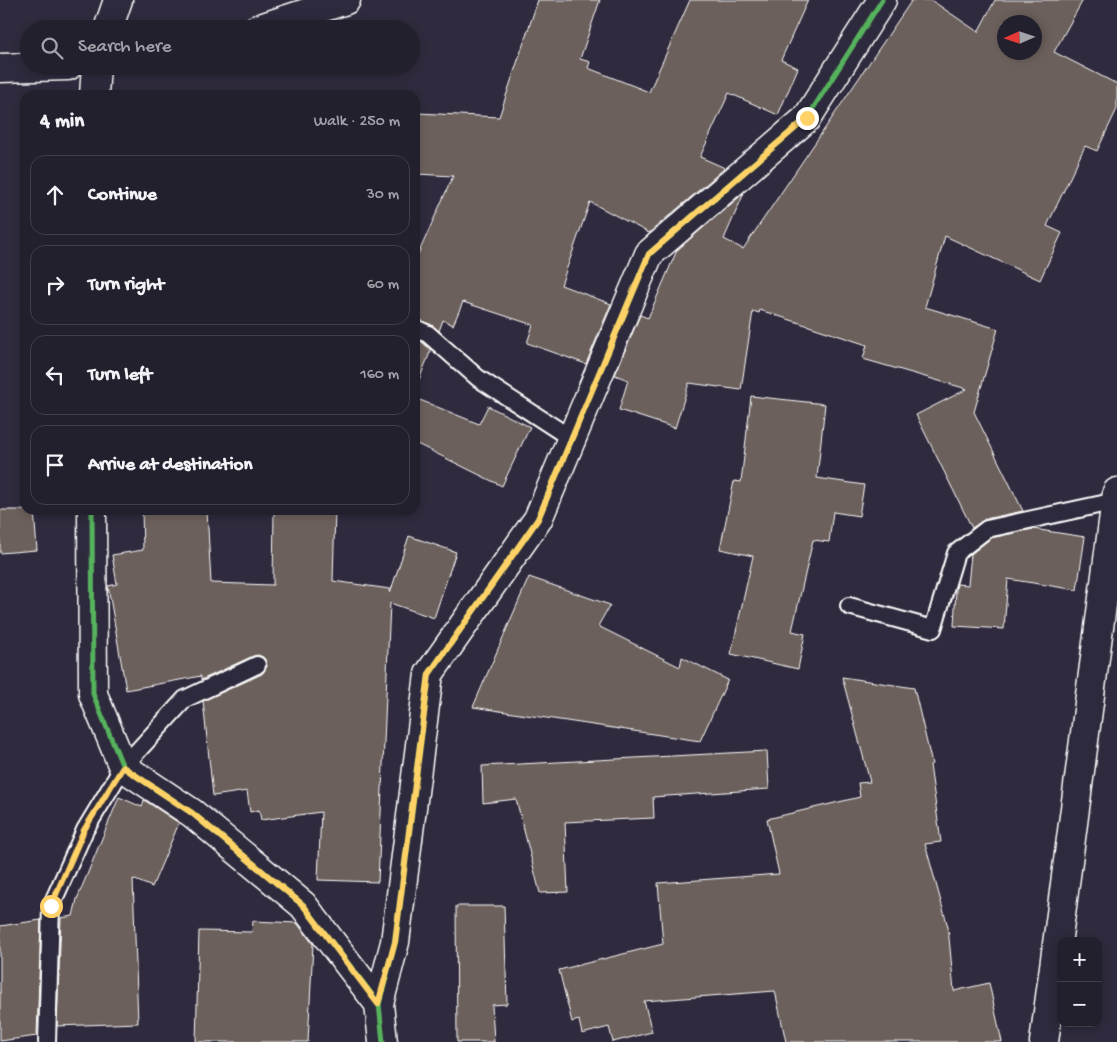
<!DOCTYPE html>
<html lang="en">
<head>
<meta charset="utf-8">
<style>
  body { margin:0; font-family:"Gochi Hand",sans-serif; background:#2f2d3a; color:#f1f3f6 }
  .controls { position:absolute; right:15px; bottom:15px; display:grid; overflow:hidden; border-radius:10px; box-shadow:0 2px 8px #0003 }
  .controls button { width:45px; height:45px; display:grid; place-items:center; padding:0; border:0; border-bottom:1px solid #403e4a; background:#23202e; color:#f1f3f6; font:25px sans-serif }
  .compass { position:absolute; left:997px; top:15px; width:45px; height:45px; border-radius:50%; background:#23202e; box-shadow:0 2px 8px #0003; rotate:267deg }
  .stop { position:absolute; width:15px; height:15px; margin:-11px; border:4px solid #ffd166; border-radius:50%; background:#fff }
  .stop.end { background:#ffd166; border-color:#fff; box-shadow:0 1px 5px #0008 }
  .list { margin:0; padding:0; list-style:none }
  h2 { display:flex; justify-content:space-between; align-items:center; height:65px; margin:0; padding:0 20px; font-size:21px }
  h2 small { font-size:16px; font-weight:400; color:#a3a3aa }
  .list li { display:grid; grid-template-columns:32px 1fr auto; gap:15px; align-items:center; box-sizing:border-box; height:80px; margin:0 10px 10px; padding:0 10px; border:1px solid #403e4a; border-radius:15px }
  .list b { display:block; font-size:19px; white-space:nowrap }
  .list em { font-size:16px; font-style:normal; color:#a3a3aa }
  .icon { flex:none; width:28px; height:28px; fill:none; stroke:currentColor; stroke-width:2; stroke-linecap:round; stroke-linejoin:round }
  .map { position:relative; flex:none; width:1117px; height:1042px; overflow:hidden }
  .search { position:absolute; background:#23202e; box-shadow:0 2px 8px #0003; left:20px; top:20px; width:400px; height:55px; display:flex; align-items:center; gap:12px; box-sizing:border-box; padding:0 18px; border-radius:28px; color:#a3a3aa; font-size:19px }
  .panel { position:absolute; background:#23202e; box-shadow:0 2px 8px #0003; left:20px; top:90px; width:400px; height:425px; border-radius:15px }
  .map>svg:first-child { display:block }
  .building { fill:#6c605b; stroke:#fff; fill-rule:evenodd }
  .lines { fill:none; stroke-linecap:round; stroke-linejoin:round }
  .lane-casing { stroke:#fff; stroke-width:20 }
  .street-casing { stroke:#fff; stroke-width:31 }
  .secondary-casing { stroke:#fff; stroke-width:31 }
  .lane { stroke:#2f2a3d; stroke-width:16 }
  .street { stroke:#2f2a3d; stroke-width:28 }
  .secondary { stroke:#2f2a3d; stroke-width:28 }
  .cycleway-casing { stroke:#2f2a3d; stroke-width:8 }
  .cycleway { stroke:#56b35d; stroke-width:5 }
  .route { stroke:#ffd166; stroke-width:6 }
</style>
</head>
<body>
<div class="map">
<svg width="1117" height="1042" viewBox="0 0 1117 1042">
  <rect width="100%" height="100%" fill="#2f2a3d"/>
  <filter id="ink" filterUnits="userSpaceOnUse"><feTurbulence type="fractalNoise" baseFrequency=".02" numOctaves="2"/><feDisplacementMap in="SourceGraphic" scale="10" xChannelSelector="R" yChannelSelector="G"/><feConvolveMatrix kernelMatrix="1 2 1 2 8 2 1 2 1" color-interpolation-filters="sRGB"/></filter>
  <g filter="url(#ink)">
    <path class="building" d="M 538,0 L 600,0 L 580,59 L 590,62 L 588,68 L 649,92 L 690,0 L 808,0 L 781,60 L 798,68 L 778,115 L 729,93 L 700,157 L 725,168 L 649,233 L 590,202 L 561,285 L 611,304 L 586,364 L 527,343 L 533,325 L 463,302 L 453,325 L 443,320 L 439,331 L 432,325 L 415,318 L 415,261 L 453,176 L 416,174 L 418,113 L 499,117 Z
      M 912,0 L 931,0 L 978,32 L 995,0 L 1083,0 L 1054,52 L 1117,84 L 1117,109 L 1097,151 L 1085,146 L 1047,226 L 1062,233 L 1040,280 L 945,236 L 925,307 L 998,329 L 974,412 L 1023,511 L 985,519 L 972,528 L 916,415 L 967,389 L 863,359 L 867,345 L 760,310 L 759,313 L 753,311 L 741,390 L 689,383 L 675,428 L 619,410 L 628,380 L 615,375 L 640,315 L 648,318 L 677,250 L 744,193 L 724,239 L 743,249 ZM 1004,22 L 1034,22 L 1034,52 L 1004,52 Z
      M 415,339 L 422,342 L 431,350 L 416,387 Z
      M 751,396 L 825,404 L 817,478 L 864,485 L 859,516 L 833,512 L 829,542 L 813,540 L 792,631 L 805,634 L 798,669 L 731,654 L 753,556 L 720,549 L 734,481 L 741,482 Z
      M 415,398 L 479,424 L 488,406 L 530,427 L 502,486 L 415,443 Z
      M 0,510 L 34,510 L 37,550 L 0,553 Z
      M 142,510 L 207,510 L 211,583 L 273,585 L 274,510 L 335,510 L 333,581 L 390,589 L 390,593 L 409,536 L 456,552 L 434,618 L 390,603 L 378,882 L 318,880 L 321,812 L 261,820 L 259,810 L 250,812 L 247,791 L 213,796 L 203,701 L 262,674 L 267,666 L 266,661 L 263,657 L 258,655 L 253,656 L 201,680 L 201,676 L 126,690 L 108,586 L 117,584 L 112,555 L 143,550 Z
      M 1033,529 L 1085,537 L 1077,590 L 1008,579 L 1004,629 L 954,626 L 956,589 L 957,584 L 968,585 L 971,554 L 991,538 Z
      M 529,577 L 610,605 L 598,626 L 680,667 L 682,657 L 728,680 L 700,741 L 473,707 Z
      M 842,677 L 914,688 L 932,764 L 930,765 L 941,842 L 925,844 L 948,927 L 954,991 L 989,983 L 1002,1042 L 786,1042 L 775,991 L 644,1001 L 652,1032 L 613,1042 L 609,1027 L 582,1034 L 579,1020 L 572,1022 L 559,970 L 663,944 L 658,883 L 779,874 L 767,819 L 860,797 L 858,783 L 870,782 Z
      M 767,751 L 769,789 L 653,797 L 654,818 L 565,822 L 568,892 L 540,893 L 516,799 L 483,803 L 482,766 Z
      M 119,797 L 142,807 L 144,800 L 179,823 L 152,887 L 133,879 L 138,1023 L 57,1026 L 61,918 L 73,916 L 77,899 Z
      M 456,906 L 504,906 L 507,1004 L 492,1005 L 494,1042 L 457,1042 Z
      M 41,920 L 37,1036 L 0,1041 L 0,926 Z
      M 253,921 L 297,923 L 313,944 L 308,1042 L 196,1042 L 199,931 L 252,932 Z"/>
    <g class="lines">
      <g class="lane-casing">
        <path id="lane" d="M 415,328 L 428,334 L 478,378 L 572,439
          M 849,606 L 933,629 L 956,553 L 987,529 L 1116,501
          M 47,1042 L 51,906 L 85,830 L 123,767 L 185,699 L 257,665"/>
      </g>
      <g class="street-casing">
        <path id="street" d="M 108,29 L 118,0
          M 257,29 L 346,0
          M 0,68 L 68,66
          M 94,95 L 96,66
          M 92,510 L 93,694 L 123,767 L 192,813 L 303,905 L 379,1004
          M 383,1042 L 379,1004 L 395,942 L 429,674 L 538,519 L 649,254 L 807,118 L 882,0"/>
      </g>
      <g class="secondary-casing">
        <path id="secondary" d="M 1044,1042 L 1117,492"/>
      </g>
      <use href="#lane" class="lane"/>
      <use href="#street" class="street"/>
      <use href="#secondary" class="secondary"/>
      <g class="cycleway-casing">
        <path id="cycleway" d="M 92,510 L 93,694 L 123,767 L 192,813 L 303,905 L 379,1004
          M 383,1042 L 379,1004 L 395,942 L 429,674 L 538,519 L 649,254 L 807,118 L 882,0"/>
      </g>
      <use href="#cycleway" class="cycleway"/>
    </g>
  </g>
  <g class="lines" filter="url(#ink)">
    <path class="route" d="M 51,906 L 84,830 L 123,767 L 192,813 L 303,905 L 378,1004 L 395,942 L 429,674 L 538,519 L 649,254 L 807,118"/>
  </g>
</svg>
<div class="controls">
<button>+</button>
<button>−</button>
</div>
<svg class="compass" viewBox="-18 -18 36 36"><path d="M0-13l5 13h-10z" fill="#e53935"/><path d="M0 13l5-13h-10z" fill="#a3a3aa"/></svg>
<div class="stop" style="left:51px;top:906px"></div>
<div class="stop end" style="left:807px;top:118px"></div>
<div class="search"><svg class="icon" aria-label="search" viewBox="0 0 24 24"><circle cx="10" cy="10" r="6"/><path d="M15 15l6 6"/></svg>Search here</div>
<section class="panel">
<h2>4 min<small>Walk · 250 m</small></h2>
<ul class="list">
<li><svg class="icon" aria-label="ahead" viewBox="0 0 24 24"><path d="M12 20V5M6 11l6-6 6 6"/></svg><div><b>Continue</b></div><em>30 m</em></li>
<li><svg class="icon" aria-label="right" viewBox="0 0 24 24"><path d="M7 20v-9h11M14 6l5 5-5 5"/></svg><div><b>Turn right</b></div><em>60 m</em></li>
<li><svg class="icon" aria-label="left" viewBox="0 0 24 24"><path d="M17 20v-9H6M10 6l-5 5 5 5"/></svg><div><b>Turn left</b></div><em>160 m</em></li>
<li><svg class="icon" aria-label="arrive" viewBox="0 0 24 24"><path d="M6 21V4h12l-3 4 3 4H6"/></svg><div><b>Arrive at destination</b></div></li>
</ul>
</section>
</div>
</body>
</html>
